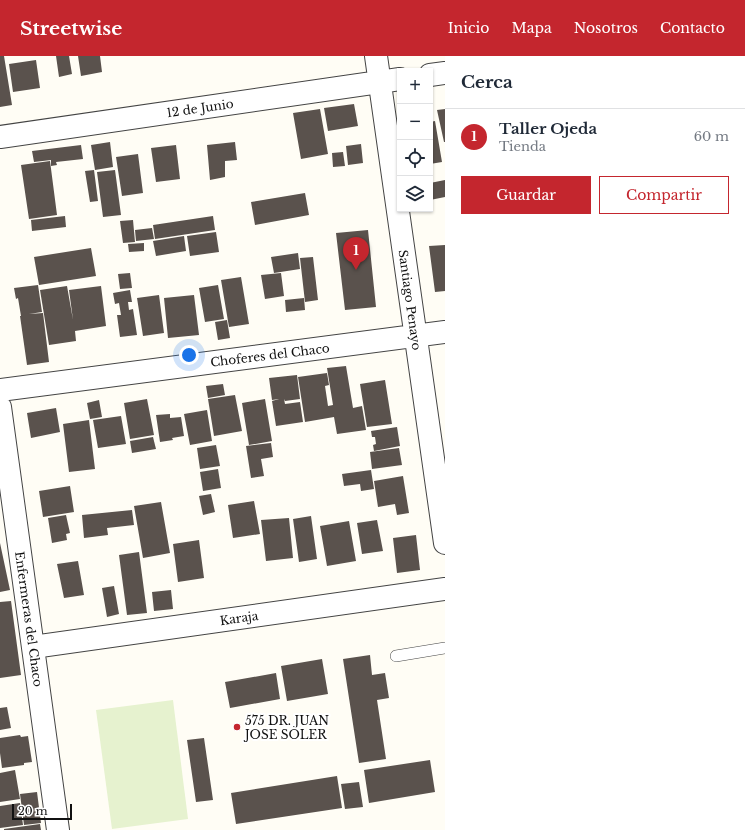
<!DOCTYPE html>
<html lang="es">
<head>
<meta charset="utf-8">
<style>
  body { margin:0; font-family:"Libre Baskerville",serif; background:#f2f2f3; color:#1f2937 }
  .controls { position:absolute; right:12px; top:12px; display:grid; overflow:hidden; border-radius:0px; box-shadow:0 1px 3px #0004 }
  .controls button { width:36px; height:36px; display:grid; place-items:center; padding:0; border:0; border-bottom:1px solid #e0e1e3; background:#fff; color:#1f2937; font:20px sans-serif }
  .scale { position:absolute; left:12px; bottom:10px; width:60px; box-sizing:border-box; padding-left:4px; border:2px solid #111; border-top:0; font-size:11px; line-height:14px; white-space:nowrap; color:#111; -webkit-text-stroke:3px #fff; paint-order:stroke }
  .you { position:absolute; left:189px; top:299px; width:14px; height:14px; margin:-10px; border:3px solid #fff; border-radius:50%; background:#1a73e8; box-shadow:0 0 0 6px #1a73e833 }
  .badge { display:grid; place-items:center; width:26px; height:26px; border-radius:50%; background:#c4262e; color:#fff; font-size:13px; font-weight:700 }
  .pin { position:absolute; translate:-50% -33px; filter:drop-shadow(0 1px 2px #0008) }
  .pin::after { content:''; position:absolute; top:21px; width:14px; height:12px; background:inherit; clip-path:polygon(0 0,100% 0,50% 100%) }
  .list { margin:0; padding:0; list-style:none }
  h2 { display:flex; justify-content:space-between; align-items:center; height:52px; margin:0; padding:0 16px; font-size:17px }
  h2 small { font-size:13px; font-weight:400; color:#747a83 }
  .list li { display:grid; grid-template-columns:26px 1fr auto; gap:12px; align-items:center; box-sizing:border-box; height:56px; padding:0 16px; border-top:1px solid #e0e1e3 }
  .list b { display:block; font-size:15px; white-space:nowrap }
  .list p { margin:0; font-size:13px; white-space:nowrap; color:#747a83 }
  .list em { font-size:13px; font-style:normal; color:#747a83 }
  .actions { display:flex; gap:8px; padding:12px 16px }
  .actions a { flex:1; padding:9px 0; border:1px solid #c4262e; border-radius:0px; text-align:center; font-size:14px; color:#c4262e }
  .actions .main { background:#c4262e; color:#fff }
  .icon { flex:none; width:22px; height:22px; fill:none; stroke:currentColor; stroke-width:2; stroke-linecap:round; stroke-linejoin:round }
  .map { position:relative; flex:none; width:445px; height:774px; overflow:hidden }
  header { display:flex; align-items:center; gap:24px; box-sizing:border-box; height:56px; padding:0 20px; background:#c4262e; color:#fff }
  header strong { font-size:19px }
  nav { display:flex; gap:22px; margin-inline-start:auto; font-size:14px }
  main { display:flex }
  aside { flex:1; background:#fff }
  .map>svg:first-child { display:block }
  .pitch { fill:#e6f2cf }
  .building { fill:#5a524d }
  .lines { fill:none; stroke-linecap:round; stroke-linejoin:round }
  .service-casing { stroke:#444; stroke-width:12 }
  .minor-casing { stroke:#444; stroke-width:24 }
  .service { stroke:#fff; stroke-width:11 }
  .minor { stroke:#fff; stroke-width:22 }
  .poi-dot { fill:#c4262e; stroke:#fff; stroke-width:1.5 }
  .labels { text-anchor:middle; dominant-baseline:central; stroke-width:4; stroke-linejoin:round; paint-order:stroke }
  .street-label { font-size:12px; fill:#111; stroke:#fff }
  .poi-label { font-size:12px; fill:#111; stroke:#fff; text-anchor:start }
</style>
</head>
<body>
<header>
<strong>Streetwise</strong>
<nav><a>Inicio</a><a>Mapa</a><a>Nosotros</a><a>Contacto</a></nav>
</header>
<main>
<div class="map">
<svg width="445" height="774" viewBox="0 0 445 774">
  <rect width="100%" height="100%" fill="#fffdf5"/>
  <path class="pitch" d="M 173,644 L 188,763 L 112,773 L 96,654 Z"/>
  <path class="building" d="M 0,0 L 4,0 L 12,49 L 0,51 Z
    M 56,0 L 69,0 L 72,18 L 59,21 Z
    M 78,0 L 100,0 L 102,16 L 81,20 Z
    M 36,4 L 40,32 L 13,36 L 9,8 Z
    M 354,48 L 358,70 L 328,75 L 324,52 Z
    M 320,53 L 328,98 L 301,103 L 293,57 Z
    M 445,53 L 445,86 L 444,86 L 437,54 Z
    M 435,65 L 442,106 L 430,108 L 430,66 Z
    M 110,86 L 113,111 L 95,114 L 91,89 Z
    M 235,86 L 237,104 L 225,105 L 225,121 L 210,124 L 207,89 Z
    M 361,88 L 363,107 L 348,109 L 346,90 Z
    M 81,89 L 83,103 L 56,106 L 57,109 L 51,110 L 51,104 L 34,106 L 32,95 Z
    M 176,89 L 180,123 L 156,126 L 151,92 Z
    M 343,96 L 345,110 L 333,111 L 332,97 Z
    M 138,98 L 143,137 L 122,140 L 116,101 Z
    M 50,105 L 57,159 L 29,163 L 21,109 Z
    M 94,114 L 98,145 L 90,146 L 85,115 Z
    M 115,114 L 121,159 L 103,161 L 97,116 Z
    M 445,124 L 445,141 L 430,144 L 430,127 Z
    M 305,137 L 309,159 L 255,169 L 251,146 Z
    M 65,160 L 66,171 L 32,175 L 31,164 Z
    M 213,160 L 215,174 L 155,183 L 153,169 Z
    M 133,164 L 135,186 L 123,187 L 120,165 Z
    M 152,172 L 154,183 L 136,185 L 135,174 Z
    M 368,174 L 376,251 L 345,254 L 336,177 Z
    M 216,176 L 219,196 L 190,200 L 187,180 Z
    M 184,180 L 186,195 L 156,200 L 153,185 Z
    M 144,187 L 144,195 L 129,196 L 128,188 Z
    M 445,189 L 445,235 L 435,236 L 429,190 Z
    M 91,192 L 96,220 L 39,229 L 34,201 Z
    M 298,197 L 300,213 L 274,217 L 271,201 Z
    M 313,201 L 318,244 L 305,246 L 300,202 Z
    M 130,217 L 132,232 L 120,233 L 118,218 Z
    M 281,217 L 284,240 L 265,243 L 261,219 Z
    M 241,221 L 249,268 L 229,271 L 221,224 Z
    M 38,229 L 42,256 L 29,258 L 43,257 L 49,306 L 27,309 L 20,260 L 21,260 L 18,242 L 16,243 L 14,232 Z
    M 218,229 L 224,263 L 205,266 L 199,232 Z
    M 67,230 L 73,264 L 69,234 L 101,230 L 106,270 L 75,275 L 76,285 L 49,289 L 40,234 Z
    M 130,234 L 132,246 L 128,246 L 129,254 L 133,253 L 137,279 L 120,281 L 117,259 L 121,259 L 119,247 L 115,248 L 113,237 Z
    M 159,239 L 164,277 L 143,280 L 137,242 Z
    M 194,239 L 199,279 L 168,282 L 164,242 Z
    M 304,242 L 305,254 L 286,256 L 285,244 Z
    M 227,264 L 230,282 L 218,284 L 215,266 Z
    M 346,310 L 353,352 L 362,350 L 366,374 L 337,378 L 334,361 L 305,366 L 298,321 L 327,317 L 329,329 L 325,330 L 328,350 L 333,349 L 327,312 Z
    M 297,319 L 300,343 L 285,345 L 284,343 L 285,348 L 300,346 L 303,366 L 276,370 L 272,345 L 279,343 L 272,344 L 269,322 Z
    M 385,324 L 392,368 L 367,371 L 360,328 Z
    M 223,328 L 225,339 L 208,342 L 206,330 Z
    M 235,339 L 242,375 L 214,380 L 208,343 Z
    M 147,343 L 154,379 L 130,383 L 124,347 Z
    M 265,343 L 272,385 L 249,389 L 242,347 Z
    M 99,344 L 102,361 L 90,363 L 87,347 Z
    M 56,352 L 60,376 L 31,382 L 27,357 Z
    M 207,354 L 212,385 L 190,389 L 184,358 Z
    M 170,358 L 170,362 L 181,361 L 184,380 L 172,382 L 173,384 L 160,386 L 156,359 Z
    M 121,360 L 126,388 L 98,392 L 93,364 Z
    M 89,364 L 95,413 L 69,416 L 63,368 Z
    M 397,371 L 400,390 L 374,395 L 373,389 L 376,388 L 375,381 L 372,381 L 371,375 Z
    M 153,381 L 156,393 L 132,397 L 130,385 Z
    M 271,387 L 273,401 L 261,403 L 264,420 L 251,422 L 246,390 Z
    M 216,389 L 220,410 L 200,413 L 197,392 Z
    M 399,392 L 402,409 L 372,413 L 370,396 Z
    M 218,413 L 221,432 L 203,435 L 200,416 Z
    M 371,414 L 374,433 L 361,435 L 360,428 L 344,430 L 342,418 Z
    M 403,420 L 409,457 L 397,459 L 395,448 L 378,451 L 374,425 Z
    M 70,430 L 74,456 L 43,461 L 39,435 Z
    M 211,438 L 215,456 L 203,459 L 199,440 Z
    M 254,445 L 260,478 L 233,482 L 228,449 Z
    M 161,446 L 170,497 L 143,502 L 134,450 Z
    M 132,454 L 134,469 L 107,472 L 108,479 L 84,482 L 82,459 Z
    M 66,459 L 70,477 L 66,478 L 67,484 L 52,487 L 48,462 Z
    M 311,460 L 317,503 L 299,506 L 293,463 Z
    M 289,462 L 293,502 L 266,505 L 261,464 Z
    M 377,464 L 383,495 L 362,498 L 357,467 Z
    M 349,465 L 356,505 L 327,510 L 320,470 Z
    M 416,479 L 420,514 L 397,517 L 393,482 Z
    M 199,484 L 204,522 L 178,526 L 173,488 Z
    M 0,487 L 10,534 L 0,536 Z
    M 139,496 L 147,557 L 127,559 L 119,499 Z
    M 78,505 L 84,539 L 64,542 L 57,508 Z
    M 114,530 L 119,558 L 107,561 L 102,532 Z
    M 171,534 L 173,553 L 154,555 L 152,536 Z
    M 11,545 L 21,619 L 0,622 L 0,546 Z
    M 370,599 L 372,619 L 385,617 L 389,642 L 377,644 L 386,703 L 359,707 L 343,603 Z
    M 322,603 L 328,638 L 287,645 L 281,610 Z
    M 276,617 L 280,643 L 230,652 L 225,626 Z
    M 7,651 L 11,672 L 0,674 L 0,652 Z
    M 20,679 L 21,681 L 28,680 L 32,706 L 24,707 L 24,709 L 2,712 L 0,697 L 0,682 Z
    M 204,682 L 213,744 L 196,746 L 187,684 Z
    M 430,704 L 435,736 L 369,747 L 364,714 Z
    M 15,714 L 20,743 L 0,746 L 0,717 Z
    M 337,720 L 342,752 L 236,768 L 231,737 Z
    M 359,726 L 363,751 L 345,753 L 341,728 Z
    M 37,736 L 41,767 L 24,769 L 20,738 Z
    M 20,747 L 23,769 L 0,772 L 0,750 Z
    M 40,768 L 41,774 L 4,774 L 4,773 Z"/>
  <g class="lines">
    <g class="service-casing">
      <path id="service" d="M 396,600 L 445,592"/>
    </g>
    <g class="minor-casing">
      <path id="minor" d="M 376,0 L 445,487
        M 430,19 L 445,17
        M 0,81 L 400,23
        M 0,334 L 445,276
        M 0,351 L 58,774
        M 33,591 L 445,533"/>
    </g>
    <use href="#service" class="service"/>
    <use href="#minor" class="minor"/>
  </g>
  <circle class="poi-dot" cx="237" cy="671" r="4"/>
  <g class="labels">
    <g class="street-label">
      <text transform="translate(200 52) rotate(-8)">12 de Junio</text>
      <text transform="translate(410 244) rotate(82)">Santiago Penayo</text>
      <text transform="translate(270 299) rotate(-7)">Choferes del Chaco</text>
      <text transform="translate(239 562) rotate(-8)">Karaja</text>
      <text transform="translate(29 563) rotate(82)">Enfermeras del Chaco</text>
    </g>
    <g class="poi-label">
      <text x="245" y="664">575 DR. JUAN<tspan x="245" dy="14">JOSE SOLER</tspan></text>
    </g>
  </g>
</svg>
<div class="controls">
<button>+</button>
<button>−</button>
<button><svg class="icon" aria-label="locate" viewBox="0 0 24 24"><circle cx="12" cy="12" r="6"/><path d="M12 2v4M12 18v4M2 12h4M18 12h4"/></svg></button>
<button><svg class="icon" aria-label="layers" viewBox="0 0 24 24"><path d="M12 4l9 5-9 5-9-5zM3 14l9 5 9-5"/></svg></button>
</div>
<div class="scale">20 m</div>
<div class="you"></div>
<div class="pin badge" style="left:356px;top:214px">1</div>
</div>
<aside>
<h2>Cerca<small></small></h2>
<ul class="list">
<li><span class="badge">1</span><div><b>Taller Ojeda</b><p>Tienda</p></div><em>60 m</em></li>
</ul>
<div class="actions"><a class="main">Guardar</a><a>Compartir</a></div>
</aside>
</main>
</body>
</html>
